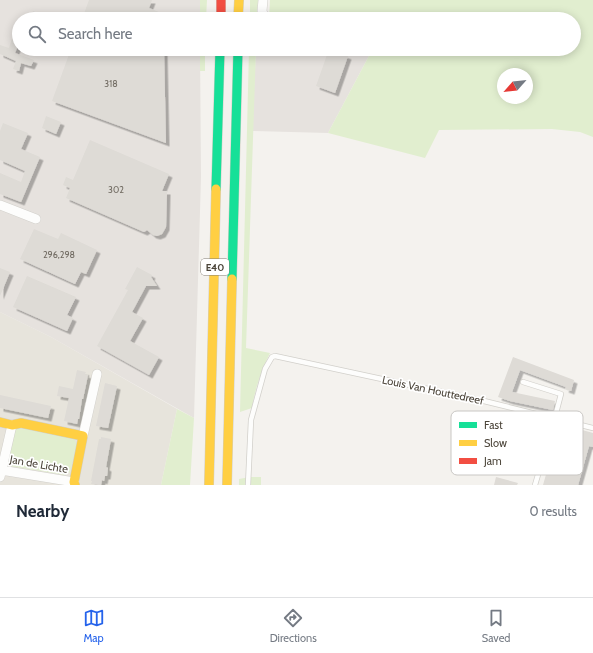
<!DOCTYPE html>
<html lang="en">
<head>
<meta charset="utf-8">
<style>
  body { margin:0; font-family:Cabin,sans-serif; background:#f6f6f7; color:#1f2937 }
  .compass { position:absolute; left:497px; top:68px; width:36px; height:36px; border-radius:50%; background:#fff; box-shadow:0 2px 10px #0003; rotate:243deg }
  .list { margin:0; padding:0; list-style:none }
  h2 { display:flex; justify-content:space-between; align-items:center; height:52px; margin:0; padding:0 16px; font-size:17px }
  h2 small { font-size:13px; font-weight:400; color:#747a83 }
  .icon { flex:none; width:22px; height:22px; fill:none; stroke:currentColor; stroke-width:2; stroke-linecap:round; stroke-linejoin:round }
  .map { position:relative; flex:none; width:593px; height:485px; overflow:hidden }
  .search { position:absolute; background:#fff; box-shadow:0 2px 10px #0003; left:12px; right:12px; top:12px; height:44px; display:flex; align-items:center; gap:10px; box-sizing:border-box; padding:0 14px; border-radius:22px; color:#747a83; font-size:15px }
  .sheet { height:112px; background:#fff }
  nav { display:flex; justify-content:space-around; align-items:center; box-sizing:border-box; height:56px; border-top:1px solid #e0e1e3; background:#fff; font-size:11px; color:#747a83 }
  nav a { display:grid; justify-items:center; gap:2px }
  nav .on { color:#2563eb }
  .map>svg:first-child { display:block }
  .residential { fill:#e7e4dc }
  .industrial { fill:#e6e2de }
  .green { fill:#e1eecf; fill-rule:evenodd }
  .building { fill:#dedbd6; filter:url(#shadow) }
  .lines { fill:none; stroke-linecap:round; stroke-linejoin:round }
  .lane-casing { stroke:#d2d0cb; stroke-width:6 }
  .street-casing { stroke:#d2d0cb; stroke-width:10 }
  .fast-casing { stroke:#d3cfc5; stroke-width:10 }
  .slow-casing { stroke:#d3cfc5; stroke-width:10 }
  .jam-casing { stroke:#d3cfc5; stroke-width:10 }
  .lane { stroke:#fdfdfc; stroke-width:4.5 }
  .street { stroke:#fdfdfc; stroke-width:9 }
  .fast { stroke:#16e098; stroke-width:9 }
  .slow { stroke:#ffcf43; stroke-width:9 }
  .jam { stroke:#f24e42; stroke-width:9 }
  .labels { text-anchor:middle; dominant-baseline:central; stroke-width:3.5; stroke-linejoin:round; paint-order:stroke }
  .number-label { font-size:9px; fill:#706a61 }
  .shield { fill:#fff; stroke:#817c74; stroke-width:1 }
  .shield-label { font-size:10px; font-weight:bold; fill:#4b4439 }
  .street-label { font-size:11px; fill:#4b4439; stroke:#fff }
  .key { fill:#fff; stroke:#c9c7c4; stroke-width:1 }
  .key-label { font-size:11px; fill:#4b4439 }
</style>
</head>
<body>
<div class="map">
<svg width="593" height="485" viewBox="0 0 593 485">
  <defs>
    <filter id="shadow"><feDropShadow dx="3.5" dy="3.5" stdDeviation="0" flood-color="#0004"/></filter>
  </defs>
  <rect width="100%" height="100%" fill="#f4f2ee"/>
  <path class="residential" d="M 0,312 L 51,337 L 177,409 L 161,485 L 0,485 Z"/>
  <path class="industrial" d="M 0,0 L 200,0 L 200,19 L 19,19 L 19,49 L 200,49 L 201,177 L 194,418 L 51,337 L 0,312 Z
    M 256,49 L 363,49 L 371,52 L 328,133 L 252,131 Z"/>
  <path class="green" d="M 200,0 L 207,0 L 206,19 L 200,19 Z
    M 250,0 L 258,0 L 257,19 L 250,19 Z
    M 270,0 L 593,0 L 593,137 L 580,132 L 552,129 L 439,130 L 425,158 L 328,133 L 371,52 L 363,49 L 574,49 L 574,19 L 269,19 ZM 503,74 L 527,74 L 527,98 L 503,98 Z
    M 200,49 L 205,49 L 205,71 L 200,71 Z
    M 249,49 L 256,49 L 246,348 L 270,353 C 261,371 255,389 252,408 L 240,412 Z
    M 177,409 L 194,418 L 190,485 L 161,485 Z
    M 18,426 L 73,438 L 77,444 L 70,472 L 65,475 L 11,466 L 7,463 L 14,428 Z
    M 250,477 L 261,477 L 261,485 L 239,485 L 239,479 Z"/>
  <path class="building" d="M 89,0 L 152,0 L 149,8 L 164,14 L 162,19 L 82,19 Z
    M 33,11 L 51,18 L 51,19 L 30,19 Z
    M 14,32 L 19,34 L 19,43 L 15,53 L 34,60 L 31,66 L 21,63 L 19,71 L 13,69 L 16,61 L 0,54 L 0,45 L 9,48 Z
    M 71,49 L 164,49 L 166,143 L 52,101 Z
    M 329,49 L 348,56 L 335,93 L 316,86 Z
    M 46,116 L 61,122 L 56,134 L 42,128 Z
    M 3,123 L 28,133 L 21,149 L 40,157 L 21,202 L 0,194 L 0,173 L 21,182 L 25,171 L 0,160 L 0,131 Z
    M 90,140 L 169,174 L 162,191 L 167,191 L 166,227 L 162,234 L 157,236 L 153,235 L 147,230 L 144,232 L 66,198 L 70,188 L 63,185 L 66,177 L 73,180 Z
    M 34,229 L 58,239 L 61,233 L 97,250 L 86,274 L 81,272 L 75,284 L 20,259 Z
    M 137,267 L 152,275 L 151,277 L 157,286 L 146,286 L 132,312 L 143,318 L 130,341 L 159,357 L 149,375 L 97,346 L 128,290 L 125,289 Z
    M 0,268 L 10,272 L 0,296 Z
    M 27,276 L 76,297 L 67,315 L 73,318 L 67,331 L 13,307 Z
    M 513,357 L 574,380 L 571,391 L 565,389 L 566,387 L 520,370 L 512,392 L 555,401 L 553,410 L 510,401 L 498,397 Z
    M 77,370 L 86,372 L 85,374 L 88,375 L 83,399 L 82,399 L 79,419 L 78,419 L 77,424 L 64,421 L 69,398 L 57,396 L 59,386 L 73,389 Z
    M 105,383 L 117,386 L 108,428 L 96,426 Z
    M 0,395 L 51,406 L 48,418 L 0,408 Z
    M 557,423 L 593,433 L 593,447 L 589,446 L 578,485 L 543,485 L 557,436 L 554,435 Z
    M 101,437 L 111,439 L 106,467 L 108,468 L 107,476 L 105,476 L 104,481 L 102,480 L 101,485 L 98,485 L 91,484 L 92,481 L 91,481 L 99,439 L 101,439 Z
    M 496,477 L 518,483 L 517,485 L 494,485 Z"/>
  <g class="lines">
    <g class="lane-casing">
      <path id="lane" d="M 523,382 L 561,394 L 555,417 L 535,485
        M 248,485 L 251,420 L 265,369 L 272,357 L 275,356 L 484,401 L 593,428"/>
    </g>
    <g class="street-casing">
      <path id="street" d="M 263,0 L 262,11 L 265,19
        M 0,205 L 36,219
        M 83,436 L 97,374
        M 1,470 L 74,482
        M 0,477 L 12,425"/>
    </g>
    <g class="fast-casing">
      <path id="fast" d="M 216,189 L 220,49
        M 232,279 L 238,49"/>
    </g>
    <g class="slow-casing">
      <path id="slow" d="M 238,19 L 239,0
        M 0,422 L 12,425 L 21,423 L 83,436 L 74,482 L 75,485
        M 209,485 L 216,189
        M 227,485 L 232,279"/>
    </g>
    <g class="jam-casing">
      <path id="jam" d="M 221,0 L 221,19"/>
    </g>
    <use href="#lane" class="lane"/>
    <use href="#street" class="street"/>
    <use href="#fast" class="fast"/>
    <use href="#slow" class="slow"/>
    <use href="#jam" class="jam"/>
  </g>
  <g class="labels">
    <g class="number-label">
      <text x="111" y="83">318</text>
      <text x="116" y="189">302</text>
      <text x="59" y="254">296,298</text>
    </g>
    <rect class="shield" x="201" y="259" width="28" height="16" rx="3"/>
    <g class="shield-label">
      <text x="215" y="267">E40</text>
    </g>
    <g class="street-label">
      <text transform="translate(433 390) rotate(12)">Louis Van Houttedreef</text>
      <text transform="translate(39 464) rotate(10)">Jan de Lichte</text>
    </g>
  </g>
  <rect x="451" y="411" width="132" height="64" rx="6" class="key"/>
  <rect x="459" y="422" width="18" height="6" fill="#16e098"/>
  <rect x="459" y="440" width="18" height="6" fill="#ffcf43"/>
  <rect x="459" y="458" width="18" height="6" fill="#f24e42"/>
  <g class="key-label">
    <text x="484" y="429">Fast</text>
    <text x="484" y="447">Slow</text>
    <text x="484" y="465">Jam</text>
  </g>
</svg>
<svg class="compass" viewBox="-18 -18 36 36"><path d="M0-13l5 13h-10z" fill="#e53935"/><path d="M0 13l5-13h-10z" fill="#747a83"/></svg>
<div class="search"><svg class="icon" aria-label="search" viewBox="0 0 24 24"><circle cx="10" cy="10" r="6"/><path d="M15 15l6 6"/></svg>Search here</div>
</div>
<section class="sheet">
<h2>Nearby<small>0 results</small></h2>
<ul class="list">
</ul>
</section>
<nav>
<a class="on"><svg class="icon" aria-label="map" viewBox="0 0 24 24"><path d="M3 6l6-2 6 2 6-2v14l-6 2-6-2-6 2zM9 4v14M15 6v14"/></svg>Map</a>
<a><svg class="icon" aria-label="directions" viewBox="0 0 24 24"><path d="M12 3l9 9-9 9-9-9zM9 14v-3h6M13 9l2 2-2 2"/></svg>Directions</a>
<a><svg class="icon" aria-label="saved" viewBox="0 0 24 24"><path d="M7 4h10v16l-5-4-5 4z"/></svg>Saved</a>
</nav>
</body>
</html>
